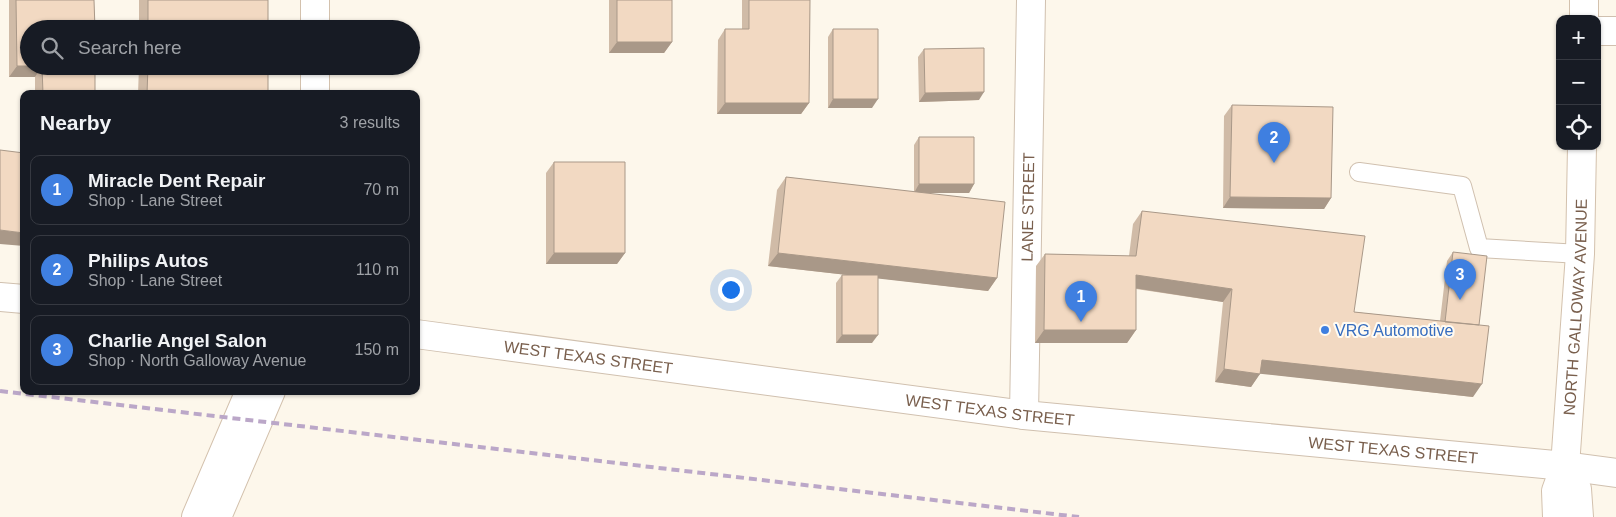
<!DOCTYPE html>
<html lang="en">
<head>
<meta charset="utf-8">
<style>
  body { margin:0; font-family:Arial,sans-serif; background:#242831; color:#f1f3f6 }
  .controls { position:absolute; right:15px; top:15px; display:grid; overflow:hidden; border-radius:10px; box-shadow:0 1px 4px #0004 }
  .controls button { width:45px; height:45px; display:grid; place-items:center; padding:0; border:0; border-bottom:1px solid #363941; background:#171b24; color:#f1f3f6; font:25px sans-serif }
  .you { position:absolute; left:730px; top:289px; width:18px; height:18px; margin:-12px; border:4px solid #fff; border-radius:50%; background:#1a73e8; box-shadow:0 0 0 8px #1a73e833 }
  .badge { display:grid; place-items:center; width:32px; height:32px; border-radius:50%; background:#7c3aed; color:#fff; font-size:16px; font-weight:700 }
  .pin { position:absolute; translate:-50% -41px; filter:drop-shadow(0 1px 2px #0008) }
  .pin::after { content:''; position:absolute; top:26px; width:18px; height:15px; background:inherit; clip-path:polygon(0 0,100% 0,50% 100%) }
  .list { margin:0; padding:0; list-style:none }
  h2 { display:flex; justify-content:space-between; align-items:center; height:65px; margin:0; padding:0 20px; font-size:21px }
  h2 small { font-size:16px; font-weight:400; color:#9ea1a6 }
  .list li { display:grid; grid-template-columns:32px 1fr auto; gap:15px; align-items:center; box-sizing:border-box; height:70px; margin:0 10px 10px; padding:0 10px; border:1px solid #363941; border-radius:10px }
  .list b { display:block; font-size:19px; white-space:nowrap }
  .list p { margin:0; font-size:16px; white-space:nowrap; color:#9ea1a6 }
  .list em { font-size:16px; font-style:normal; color:#9ea1a6 }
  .icon { flex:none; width:28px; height:28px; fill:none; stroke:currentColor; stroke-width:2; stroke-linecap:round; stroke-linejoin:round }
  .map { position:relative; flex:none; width:1616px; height:517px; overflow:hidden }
  .search { position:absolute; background:#171b24; box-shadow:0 1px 4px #0004; left:20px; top:20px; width:400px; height:55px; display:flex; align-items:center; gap:12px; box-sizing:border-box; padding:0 18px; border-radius:28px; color:#9ea1a6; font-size:19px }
  .panel { position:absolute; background:#171b24; box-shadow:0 1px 4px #0004; left:20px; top:90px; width:400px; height:305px; border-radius:10px }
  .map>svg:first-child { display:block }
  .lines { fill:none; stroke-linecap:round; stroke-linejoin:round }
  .lane-casing { stroke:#d0c0af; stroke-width:20 }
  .street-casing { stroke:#d0c0af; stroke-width:30 }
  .secondary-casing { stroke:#d3c1ad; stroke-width:30 }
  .lane { stroke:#fff; stroke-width:18 }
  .street { stroke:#fff; stroke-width:28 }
  .secondary { stroke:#fff; stroke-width:28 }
  .rail { stroke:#bba7c8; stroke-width:4; stroke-dasharray:8 5; stroke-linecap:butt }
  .wall { fill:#d0bba7 }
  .shaded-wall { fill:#a99888 }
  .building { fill:#f2d9c2; stroke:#a99888 }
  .shop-dot { fill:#3f7fe0; stroke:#fffbf2; stroke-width:2 }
  .labels { text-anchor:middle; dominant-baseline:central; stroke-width:4; stroke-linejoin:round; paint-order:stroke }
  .street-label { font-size:16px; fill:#795f4d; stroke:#fffbf2 }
  .shop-label { font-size:16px; fill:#366cbe; stroke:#fffbf2; text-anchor:start }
</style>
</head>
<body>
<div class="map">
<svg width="1616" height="517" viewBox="0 0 1616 517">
  <rect width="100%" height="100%" fill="#fdf7eb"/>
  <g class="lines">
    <g class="lane-casing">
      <path id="lane" d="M 1359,172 L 1462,186 L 1479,248 L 1580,254"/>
    </g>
    <g class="street-casing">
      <g id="street">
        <path d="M 1597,31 L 1616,31"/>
        <path d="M 0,297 L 24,299"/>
        <path id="s1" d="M 416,334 L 1024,415 L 1565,466 L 1616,473"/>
        <path id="s2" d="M 1024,415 L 1031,0"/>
      </g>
    </g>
    <g class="secondary-casing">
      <g id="secondary">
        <path d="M 315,0 L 315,29"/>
        <path d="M 1584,19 L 1584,0"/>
        <path d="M 315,66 L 315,94"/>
        <path d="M 1565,466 L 1577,489 L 1579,517"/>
        <path d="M 196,517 L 250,391"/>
        <path d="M 217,517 L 271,391"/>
        <path id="s3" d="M 1557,517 L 1556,491 L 1565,466 L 1580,254 L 1582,146"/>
      </g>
    </g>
    <use href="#lane" class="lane"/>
    <use href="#street" class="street"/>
    <use href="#secondary" class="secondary"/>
    <path class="rail" d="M 0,391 L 1079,517"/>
  </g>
  <path class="wall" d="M 9,0 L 94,0 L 95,94 L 35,94 L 35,77 L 9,77 Z
    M 139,0 L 268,0 L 268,29 L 139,29 Z
    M 609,0 L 672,0 L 672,42 L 664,53 L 609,53 Z
    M 742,0 L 810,0 L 809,103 L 801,114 L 717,114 L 718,40 L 725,29 L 742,29 Z
    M 833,29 L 872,108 L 828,108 L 828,37 Z
    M 924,49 L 979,100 L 919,102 L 918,57 Z
    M 139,66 L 268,66 L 268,94 L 138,94 Z
    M 1232,105 L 1331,198 L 1324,209 L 1223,208 L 1224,116 Z
    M 919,137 L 974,184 L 969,193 L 924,193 L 997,278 L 988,291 L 878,278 L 872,343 L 836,343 L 836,283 L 842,275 L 848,275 L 768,266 L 777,190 L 786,177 L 914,192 L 914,145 Z
    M 554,162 L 625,253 L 617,264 L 546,264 L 546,173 Z
    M 1142,211 L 1354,312 L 1440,321 L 1447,261 L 1453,252 L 1479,325 L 1473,397 L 1260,373 L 1251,387 L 1215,382 L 1223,302 L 1136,289 L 1136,330 L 1127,343 L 1035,343 L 1036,266 L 1045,254 L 1129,256 L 1133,224 Z"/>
  <path class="shaded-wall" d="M 617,42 L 672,42 L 664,53 L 609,53 Z
    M 17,66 L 42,66 L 35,77 L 9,77 Z
    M 984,92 L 979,100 L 919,102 L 925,93 Z
    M 833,99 L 878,99 L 872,108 L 828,108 Z
    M 725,103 L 809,103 L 801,114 L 717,114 Z
    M 919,184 L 974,184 L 969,193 L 914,193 Z
    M 1230,197 L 1331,198 L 1324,209 L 1223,208 Z
    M 0,230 L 24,233 L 24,246 L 0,244 Z
    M 554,253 L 625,253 L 617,264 L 546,264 Z
    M 778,253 L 997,278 L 988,291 L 768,266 Z
    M 1136,275 L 1232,289 L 1223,302 L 1127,287 Z
    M 1044,330 L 1136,330 L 1127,343 L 1035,343 Z
    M 842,335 L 878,335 L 872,343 L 836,343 Z
    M 1262,360 L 1482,384 L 1473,397 L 1253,373 Z
    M 1224,369 L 1260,374 L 1251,387 L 1215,382 Z"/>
  <path class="building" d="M 16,0 L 94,0 L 95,29 L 29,29 L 29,66 L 95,66 L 95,94 L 43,94 L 42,66 L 17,66 Z
    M 148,0 L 268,0 L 268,29 L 148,29 Z
    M 617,0 L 672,0 L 672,42 L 617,42 Z
    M 749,0 L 810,0 L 809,103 L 725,103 L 725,29 L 749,29 Z
    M 833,29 L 878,29 L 878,99 L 833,99 Z
    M 984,48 L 984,92 L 925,93 L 924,49 Z
    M 148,66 L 268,66 L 268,94 L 147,94 Z
    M 1232,105 L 1333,107 L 1331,198 L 1230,197 Z
    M 919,137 L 974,137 L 974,184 L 919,184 Z
    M 0,150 L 24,153 L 24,233 L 0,230 Z
    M 554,162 L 625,162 L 625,253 L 554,253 Z
    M 786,177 L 1005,202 L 997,278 L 778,253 Z
    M 1142,211 L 1365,236 L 1354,312 L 1489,326 L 1482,384 L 1262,360 L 1260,374 L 1224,369 L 1232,289 L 1136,275 L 1136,330 L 1044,330 L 1045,254 L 1136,256 Z
    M 1453,252 L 1487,256 L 1479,325 L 1445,322 Z
    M 842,275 L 878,275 L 878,335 L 842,335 Z"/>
  <circle class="shop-dot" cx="1325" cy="330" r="5"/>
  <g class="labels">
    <g class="street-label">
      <text stroke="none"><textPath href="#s2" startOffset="208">LANE STREET</textPath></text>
      <text stroke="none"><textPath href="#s3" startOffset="212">NORTH GALLOWAY AVENUE</textPath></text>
      <text stroke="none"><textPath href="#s1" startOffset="174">WEST TEXAS STREET</textPath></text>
      <text stroke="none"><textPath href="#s1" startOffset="579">WEST TEXAS STREET</textPath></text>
      <text stroke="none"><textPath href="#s1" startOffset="984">WEST TEXAS STREET</textPath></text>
    </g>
    <g class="shop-label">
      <text x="1335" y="330">VRG Automotive</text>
    </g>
  </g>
</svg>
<div class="controls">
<button>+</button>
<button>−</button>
<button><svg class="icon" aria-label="locate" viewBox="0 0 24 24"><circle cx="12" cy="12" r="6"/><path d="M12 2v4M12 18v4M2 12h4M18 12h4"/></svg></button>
</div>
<div class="you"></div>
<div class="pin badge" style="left:1081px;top:322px;background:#3f7fe0">1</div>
<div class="pin badge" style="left:1274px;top:163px;background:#3f7fe0">2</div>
<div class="pin badge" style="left:1460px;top:300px;background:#3f7fe0">3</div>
<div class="search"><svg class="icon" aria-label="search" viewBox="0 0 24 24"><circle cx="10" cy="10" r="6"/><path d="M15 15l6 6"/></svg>Search here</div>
<section class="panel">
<h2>Nearby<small>3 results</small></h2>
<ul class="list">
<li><span class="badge" style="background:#3f7fe0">1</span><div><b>Miracle Dent Repair</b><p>Shop · Lane Street</p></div><em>70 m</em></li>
<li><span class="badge" style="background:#3f7fe0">2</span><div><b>Philips Autos</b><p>Shop · Lane Street</p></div><em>110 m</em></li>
<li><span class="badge" style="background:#3f7fe0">3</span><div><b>Charlie Angel Salon</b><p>Shop · North Galloway Avenue</p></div><em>150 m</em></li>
</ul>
</section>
</div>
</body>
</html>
